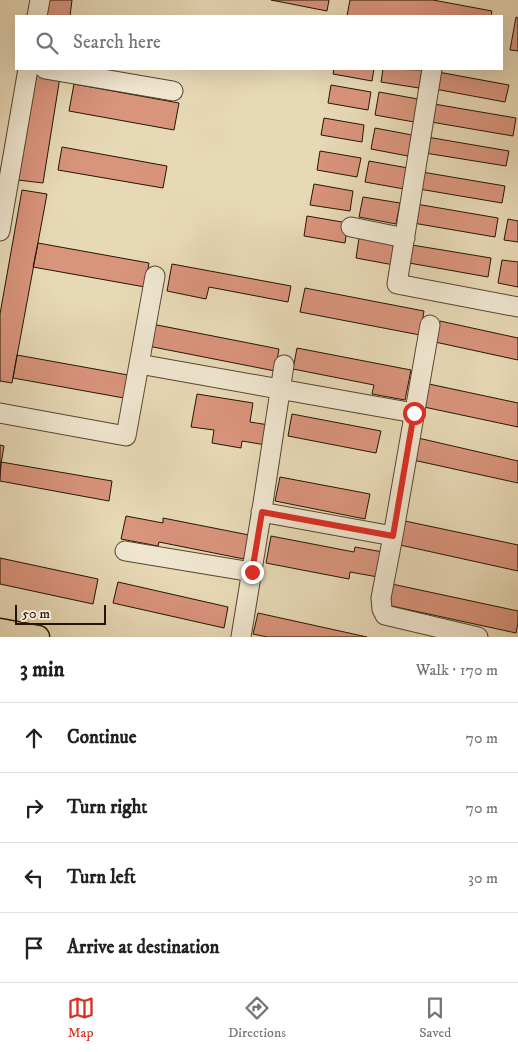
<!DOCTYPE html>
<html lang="en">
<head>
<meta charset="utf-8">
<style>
  body { margin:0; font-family:"IM FELL DW Pica",serif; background:#f2f2f2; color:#202124 }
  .scale { position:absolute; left:15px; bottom:12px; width:91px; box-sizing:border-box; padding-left:5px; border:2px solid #231505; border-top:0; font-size:14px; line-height:18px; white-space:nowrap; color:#231505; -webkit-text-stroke:4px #f0e6d0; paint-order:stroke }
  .stop { position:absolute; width:15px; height:15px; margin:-11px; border:4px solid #d93025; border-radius:50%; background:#fff }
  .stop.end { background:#d93025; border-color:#fff; box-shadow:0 1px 5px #0008 }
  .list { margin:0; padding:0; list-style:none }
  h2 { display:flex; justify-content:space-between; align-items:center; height:65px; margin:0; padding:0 20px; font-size:21px }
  h2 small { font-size:16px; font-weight:400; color:#757577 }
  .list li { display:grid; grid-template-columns:32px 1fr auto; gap:15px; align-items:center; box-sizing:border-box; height:70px; padding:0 20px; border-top:1px solid #e0e0e0 }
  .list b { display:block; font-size:19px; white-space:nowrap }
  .list em { font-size:16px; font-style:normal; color:#757577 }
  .icon { flex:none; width:28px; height:28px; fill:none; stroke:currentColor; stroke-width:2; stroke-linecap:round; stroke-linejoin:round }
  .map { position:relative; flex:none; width:518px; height:637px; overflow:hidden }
  .search { position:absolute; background:#fff; box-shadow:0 5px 20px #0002; left:15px; right:15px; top:15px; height:55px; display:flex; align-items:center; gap:12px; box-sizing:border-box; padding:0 18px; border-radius:0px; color:#757577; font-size:19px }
  .sheet { height:345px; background:#fff }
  nav { display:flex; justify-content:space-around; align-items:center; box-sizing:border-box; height:70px; border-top:1px solid #e0e0e0; background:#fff; font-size:14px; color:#757577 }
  nav a { display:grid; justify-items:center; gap:2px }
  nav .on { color:#d93025 }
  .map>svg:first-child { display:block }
  .building { fill:#d9947c; stroke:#231505 }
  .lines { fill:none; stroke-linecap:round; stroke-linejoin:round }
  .minor-casing { stroke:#544631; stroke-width:21 }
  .major-casing { stroke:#231505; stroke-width:25 }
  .minor { stroke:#f0e6d0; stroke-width:19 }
  .major { stroke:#e8d9b6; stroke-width:22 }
  .route { stroke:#d93025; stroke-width:6 }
</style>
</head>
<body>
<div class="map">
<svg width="518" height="637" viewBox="0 0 518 637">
  <rect width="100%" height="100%" fill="#e8d9b6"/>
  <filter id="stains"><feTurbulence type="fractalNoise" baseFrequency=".004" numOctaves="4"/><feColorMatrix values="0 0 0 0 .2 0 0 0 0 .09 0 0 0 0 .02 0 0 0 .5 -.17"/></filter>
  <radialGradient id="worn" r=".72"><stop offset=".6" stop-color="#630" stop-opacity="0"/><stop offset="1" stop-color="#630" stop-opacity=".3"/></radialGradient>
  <path class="building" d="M 47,0 L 72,0 L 70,16 L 44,16 Z
    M 271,0 L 329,0 L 327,11 Z
    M 350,0 L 433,0 L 492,11 L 491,16 L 347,16 Z
    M 516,17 L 518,18 L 518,51 L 510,50 Z
    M 334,69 L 374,69 L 372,81 L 333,74 Z
    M 383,69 L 422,70 L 419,88 L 381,82 Z
    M 438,72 L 509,85 L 505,102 L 435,89 Z
    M 35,73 L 60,77 L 43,183 L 18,180 Z
    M 74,84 L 179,103 L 174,130 L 69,111 Z
    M 331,85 L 371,92 L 368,110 L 328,103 Z
    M 379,92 L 418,99 L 414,122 L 375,115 Z
    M 434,104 L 516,118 L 513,136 L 431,122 Z
    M 324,118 L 364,125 L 362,142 L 321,135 Z
    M 375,128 L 412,135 L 408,156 L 371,149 Z
    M 427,137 L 509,151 L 506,166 L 425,153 Z
    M 62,147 L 167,166 L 163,188 L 58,170 Z
    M 320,151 L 361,158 L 357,177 L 317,170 Z
    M 369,161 L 408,168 L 404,189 L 365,182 Z
    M 422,172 L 505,186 L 502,203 L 419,189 Z
    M 314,184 L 353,191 L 350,211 L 310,205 Z
    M 22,190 L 47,194 L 12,383 L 0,381 L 0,314 Z
    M 363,197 L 400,203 L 396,224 L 359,217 Z
    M 416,204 L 498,218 L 495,237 L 413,223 Z
    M 307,216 L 348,223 L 345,243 L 304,236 Z
    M 508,219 L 518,221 L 518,242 L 504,240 Z
    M 359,238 L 398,244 L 394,265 L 356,258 Z
    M 38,243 L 149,263 L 145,287 L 33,267 Z
    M 412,245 L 491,258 L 488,277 L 409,263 Z
    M 502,260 L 518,262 L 518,287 L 498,283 Z
    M 172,264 L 291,286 L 288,302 L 209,287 L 206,299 L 167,291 Z
    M 305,288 L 424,311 L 420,335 L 300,312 Z
    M 440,321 L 518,338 L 518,360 L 435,342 Z
    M 152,324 L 279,349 L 275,371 L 148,346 Z
    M 297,348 L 411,370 L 405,400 L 372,394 L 374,385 L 293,369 Z
    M 17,355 L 128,375 L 124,398 L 13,378 Z
    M 429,384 L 518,403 L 518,427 L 424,407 Z
    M 197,394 L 253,403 L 250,422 L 269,425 L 266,445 L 242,441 L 241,448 L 212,443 L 214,430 L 191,427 Z
    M 292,414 L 381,431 L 376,453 L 288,436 Z
    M 418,438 L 518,461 L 518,483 L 413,460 Z
    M 0,445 L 4,446 L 0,470 Z
    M 1,462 L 112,481 L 109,501 L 0,481 Z
    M 280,477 L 370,494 L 365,519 L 275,501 Z
    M 126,516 L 163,523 L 163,518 L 249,535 L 244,559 L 159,542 L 158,546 L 121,539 Z
    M 405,521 L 518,545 L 518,571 L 400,545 Z
    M 271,536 L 354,552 L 355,547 L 383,552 L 378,577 L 350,572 L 349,579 L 266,563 Z
    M 0,558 L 98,579 L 93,604 L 0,584 Z
    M 118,582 L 228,607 L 224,628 L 113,603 Z
    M 392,584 L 518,611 L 518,623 L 516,633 L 387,605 Z
    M 258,613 L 367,637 L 267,637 L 253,634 Z"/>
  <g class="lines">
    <g class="minor-casing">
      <path id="minor" d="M 37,16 L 40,0
        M 45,69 L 173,91
        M 432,69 L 397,284 L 518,307
        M 351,227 L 405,238
        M 0,231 L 28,69
        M 430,325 L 393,536 L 381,598 L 382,609 L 385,615 L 478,637
        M 139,364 L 414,413
        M 0,413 L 126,436 L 155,276
        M 261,512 L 393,536
        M 125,551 L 252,572
        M 241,637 L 263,503 L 284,365"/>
    </g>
    <g class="major-casing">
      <path id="major" d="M 0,630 L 38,637"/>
    </g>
    <use href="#minor" class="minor"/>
    <use href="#major" class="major"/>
  </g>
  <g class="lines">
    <path class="route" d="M 252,572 L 262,512 L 393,536 L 414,413"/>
  </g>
  <rect width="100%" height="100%" filter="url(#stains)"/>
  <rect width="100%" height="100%" fill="url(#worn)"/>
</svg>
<div class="scale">50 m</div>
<div class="stop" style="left:414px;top:413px"></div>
<div class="stop end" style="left:252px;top:572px"></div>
<div class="search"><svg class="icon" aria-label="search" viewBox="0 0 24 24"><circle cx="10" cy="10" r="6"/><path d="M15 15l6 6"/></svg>Search here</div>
</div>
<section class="sheet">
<h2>3 min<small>Walk · 170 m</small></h2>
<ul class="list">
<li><svg class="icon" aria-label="ahead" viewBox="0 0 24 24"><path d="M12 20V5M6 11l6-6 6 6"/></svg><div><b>Continue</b></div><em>70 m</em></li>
<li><svg class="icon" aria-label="right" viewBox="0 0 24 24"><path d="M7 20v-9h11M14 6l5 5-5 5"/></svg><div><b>Turn right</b></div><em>70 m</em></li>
<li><svg class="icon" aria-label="left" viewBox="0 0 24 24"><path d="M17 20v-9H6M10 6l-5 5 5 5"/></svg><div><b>Turn left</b></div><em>30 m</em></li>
<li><svg class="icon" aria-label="arrive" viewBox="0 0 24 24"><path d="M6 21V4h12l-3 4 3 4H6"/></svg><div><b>Arrive at destination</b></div></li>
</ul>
</section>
<nav>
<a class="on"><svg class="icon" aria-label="map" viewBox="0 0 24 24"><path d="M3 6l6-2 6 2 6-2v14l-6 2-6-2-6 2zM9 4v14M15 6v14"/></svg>Map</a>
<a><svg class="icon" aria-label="directions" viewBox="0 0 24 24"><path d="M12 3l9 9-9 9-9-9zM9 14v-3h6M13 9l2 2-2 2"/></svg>Directions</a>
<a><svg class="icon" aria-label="saved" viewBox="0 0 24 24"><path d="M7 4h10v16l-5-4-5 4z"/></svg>Saved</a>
</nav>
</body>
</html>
